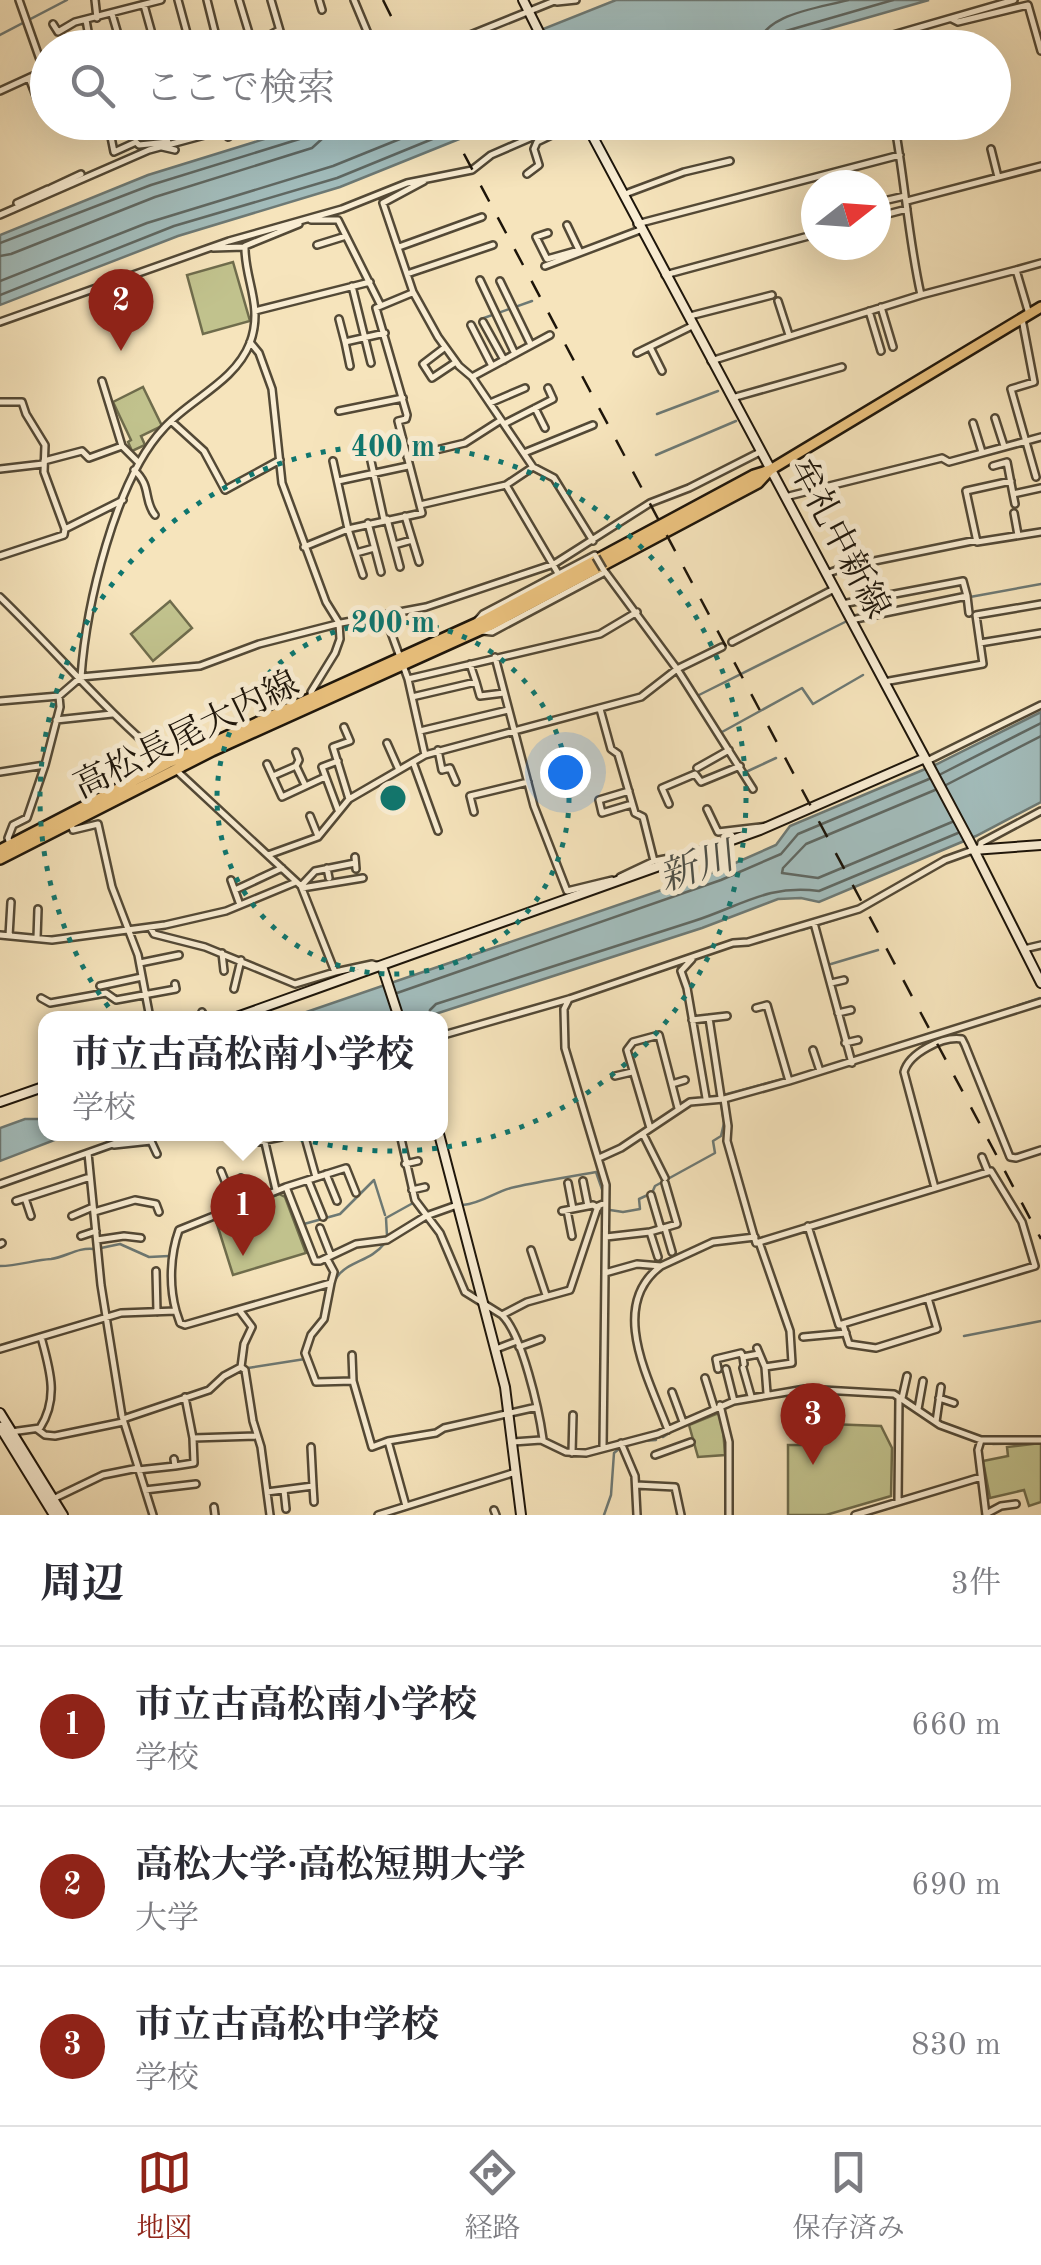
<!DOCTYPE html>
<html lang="ja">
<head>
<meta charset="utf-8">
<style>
  body { margin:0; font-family:"Old Standard TT","Noto Serif JP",serif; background:#f2f2f3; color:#2b2b33 }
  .compass { position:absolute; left:801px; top:170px; width:90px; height:90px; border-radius:50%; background:#fff; box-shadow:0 10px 40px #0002; rotate:73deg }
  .you { position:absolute; left:565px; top:772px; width:35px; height:35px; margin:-25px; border:8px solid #fff; border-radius:50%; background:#1a73e8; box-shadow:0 0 0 15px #1a73e833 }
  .badge { display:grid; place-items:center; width:65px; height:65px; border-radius:50%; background:#8f2418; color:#fff; font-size:32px; font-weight:700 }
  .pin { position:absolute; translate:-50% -82px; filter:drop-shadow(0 2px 5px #0008) }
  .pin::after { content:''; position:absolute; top:52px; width:35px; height:30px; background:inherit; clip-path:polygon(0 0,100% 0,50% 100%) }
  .popup { position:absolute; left:38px; top:1011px; width:410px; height:130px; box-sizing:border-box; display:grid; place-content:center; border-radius:20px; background:#fff; filter:drop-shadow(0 2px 8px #0005); font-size:32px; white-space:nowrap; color:#7c7c81 }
  .popup b { font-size:38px; color:#2b2b33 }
  .popup::after { content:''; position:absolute; left:50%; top:100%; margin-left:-20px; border:20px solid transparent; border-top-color:#fff }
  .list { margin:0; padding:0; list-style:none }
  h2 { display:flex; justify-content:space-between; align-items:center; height:130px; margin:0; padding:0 40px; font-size:42px }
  h2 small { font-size:32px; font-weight:400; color:#7c7c81 }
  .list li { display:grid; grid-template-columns:65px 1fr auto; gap:30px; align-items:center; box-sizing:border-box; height:160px; padding:0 40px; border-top:2px solid #e1e1e2 }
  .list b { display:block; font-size:38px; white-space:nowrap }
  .list p { margin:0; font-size:32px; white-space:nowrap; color:#7c7c81 }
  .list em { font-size:32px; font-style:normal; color:#7c7c81 }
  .icon { flex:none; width:55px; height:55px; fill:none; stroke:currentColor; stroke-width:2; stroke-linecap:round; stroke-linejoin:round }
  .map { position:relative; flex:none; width:1041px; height:1515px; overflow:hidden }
  .search { position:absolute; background:#fff; box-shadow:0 10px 40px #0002; left:30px; right:30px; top:30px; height:110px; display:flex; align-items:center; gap:25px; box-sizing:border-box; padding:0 35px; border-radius:55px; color:#7c7c81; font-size:38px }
  .sheet { height:610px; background:#fff }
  nav { display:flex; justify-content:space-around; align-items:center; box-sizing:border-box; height:140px; border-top:2px solid #e1e1e2; background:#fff; font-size:28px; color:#7c7c81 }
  nav a { display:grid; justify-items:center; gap:5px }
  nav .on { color:#8f2418 }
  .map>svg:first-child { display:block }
  .green { fill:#c1c28d; stroke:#6f6c4c; stroke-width:2.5 }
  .water { fill:#a2bcbb; stroke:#6d7974; stroke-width:2.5 }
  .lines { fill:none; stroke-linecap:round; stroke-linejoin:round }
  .shore { stroke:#606862; stroke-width:2.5 }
  .stream { stroke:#6d7974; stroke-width:2.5 }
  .street-casing { stroke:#534936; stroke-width:10 }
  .secondary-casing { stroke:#1d150a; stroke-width:12 }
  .primary-casing { stroke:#1d150a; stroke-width:14 }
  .street { stroke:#f9edd3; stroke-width:5 }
  .secondary { stroke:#f9edd3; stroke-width:8 }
  .primary { stroke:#ebc27e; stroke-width:9 }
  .rail { stroke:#1d150a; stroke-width:2.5; stroke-dasharray:18 18; stroke-linecap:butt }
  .street-bridge-casing { stroke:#534936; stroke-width:10; stroke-linecap:butt }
  .street-bridge { stroke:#f9edd3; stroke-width:5 }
  .ring { fill:none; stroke:#0f766e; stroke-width:5; stroke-dasharray:5 10 }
  .labels { text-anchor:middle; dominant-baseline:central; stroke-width:10; stroke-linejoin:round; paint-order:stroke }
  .street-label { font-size:35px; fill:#1d150a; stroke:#f9edd3 }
  .water-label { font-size:38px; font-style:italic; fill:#4c4f48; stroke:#f9edd3 }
  .centre { fill:#0f766e; stroke:#f9edd3; stroke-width:5 }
  .ring-label { font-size:30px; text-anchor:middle; font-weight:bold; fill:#0f766e; stroke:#f9edd3; stroke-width:10; stroke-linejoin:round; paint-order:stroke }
</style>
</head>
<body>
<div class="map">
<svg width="1041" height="1515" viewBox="0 0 1041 1515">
  <rect width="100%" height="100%" fill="#f6e4bc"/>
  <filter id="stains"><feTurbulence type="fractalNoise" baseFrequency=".002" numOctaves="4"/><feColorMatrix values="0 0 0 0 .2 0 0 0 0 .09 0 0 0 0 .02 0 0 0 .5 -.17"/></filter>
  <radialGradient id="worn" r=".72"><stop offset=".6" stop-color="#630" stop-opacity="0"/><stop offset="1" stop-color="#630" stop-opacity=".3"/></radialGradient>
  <path class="green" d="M 233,262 L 250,321 L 203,334 L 187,275 Z
    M 143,387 L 162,426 L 141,436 L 145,445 L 132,451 L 128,442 L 131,440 L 113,402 Z
    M 170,601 L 192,628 L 153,661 L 131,634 Z
    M 279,1194 L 285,1197 L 306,1253 L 233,1275 L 216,1221 Z
    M 716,1414 L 722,1414 L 725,1455 L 698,1457 L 689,1425 Z
    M 803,1423 L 881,1426 L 892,1448 L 891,1496 L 826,1515 L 788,1515 L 788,1445 L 803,1445 Z
    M 1041,1443 L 1041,1502 L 1029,1506 L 1024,1490 L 990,1498 L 983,1461 L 1008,1456 L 1007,1447 Z"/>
  <path class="water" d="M 616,0 L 929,0 L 765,47 L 512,48 L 528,35 Z
    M 316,123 L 499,123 L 340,187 L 178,236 L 0,305 L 0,235 L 148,175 Z
    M 1041,712 L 1041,802 L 976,836 L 819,902 L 801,898 L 778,899 L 702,928 L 423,1018 L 289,1018 L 717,871 L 776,845 L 790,826 L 937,764 Z
    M 25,1119 L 45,1119 L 46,1134 L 70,1134 L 0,1161 L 0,1128 Z"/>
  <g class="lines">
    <path class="shore" d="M 758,48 C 760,14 820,8 848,0
      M 770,48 L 772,38 L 779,33 L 893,0
      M 0,243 L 151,185 L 306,137 L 312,131 L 314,122
      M 0,256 L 11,254 L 155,197 L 312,148 L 323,138 L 326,122
      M 0,281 L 147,223 L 333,166 L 442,122
      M 0,295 L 174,226 L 337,178 L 474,122
      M 941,774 L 1041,723
      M 946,785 L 1041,736
      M 935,790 L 806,844 L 783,868 L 782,873 L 818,878 L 952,822
      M 397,993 L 721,880 L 781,854 L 798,834 L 929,779
      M 428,1018 L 430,1010 L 436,1004 C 522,976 608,948 694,921 C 741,906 768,884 819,891 L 958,833"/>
    <path class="stream" d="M 0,35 L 67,0
      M 481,319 L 532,301
      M 657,414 L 718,391
      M 656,455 L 736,421
      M 970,597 L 1041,584
      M 699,695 L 849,620
      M 722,732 L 802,688 L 813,704 L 863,675
      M 748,771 L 776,758
      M 802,930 L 859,912
      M 831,964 L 878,950
      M 987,1016 L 1040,998
      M 463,1205 C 484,1203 495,1191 515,1187 C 542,1181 569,1177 596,1172 L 604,1195
      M 610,1210 L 623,1212 L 640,1209 L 639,1199 L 652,1193 L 655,1186 L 715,1153 L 713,1141 L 721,1136 L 724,1123 L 721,1102 L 727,1094 L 817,1070
      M 304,1224 L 340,1214 L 374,1180 L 385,1215
      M 387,1236 L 386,1218 L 413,1203 L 421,1214
      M 101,1248 L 120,1244 L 149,1257 L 169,1256
      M 0,1266 C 18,1266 34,1260 51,1259 C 66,1257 78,1247 94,1249
      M 326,1317 C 331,1305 330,1286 337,1277 C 348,1261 371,1261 384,1244
      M 964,1336 L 1041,1321
      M 248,1368 L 305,1359
      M 795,1393 L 822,1392
      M 663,1437 L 679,1427
      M 642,1441 L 656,1440
      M 993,1444 L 1041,1443
      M 604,1515 L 611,1495 L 614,1453 L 620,1448"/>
    <g class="street-casing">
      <path id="street" d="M 19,0 L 44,71
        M 95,0 L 97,18
        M 178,0 L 191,48
        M 207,0 L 219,48
        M 239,0 L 252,43
        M 271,0 L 285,48
        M 319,0 L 322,10
        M 354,0 L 374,48
        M 557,2 L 576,0
        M 144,5 L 156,48
        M 112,14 L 122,48
        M 952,19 L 958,22 L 1028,5 L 1041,51
        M 86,20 L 91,48
        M 53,24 L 58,32 L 75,22 L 161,0
        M 264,37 L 268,48
        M 64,46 L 65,48
        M 877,46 L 920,31
        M 247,48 L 279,30
        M 438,48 L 557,0
        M 848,48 L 1014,0
        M 29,78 L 41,109
        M 0,91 L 48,69
        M 108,122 L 114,152 L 136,142 L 139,145 L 168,142
        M 169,122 L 170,128 L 197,122
        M 199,135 L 211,122
        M 228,137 L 242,126
        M 162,147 L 175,150
        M 991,149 L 998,177
        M 527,174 L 539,165 L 534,149 L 537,142 L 560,131 L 562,124
        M 424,181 L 383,203 L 413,292 L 438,337 L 459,366 L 472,377 L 533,467 L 554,478 L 593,541
        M 51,188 L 81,174
        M 625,194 L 684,172 L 730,161
        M 907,201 L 1041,166
        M 879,202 L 905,196
        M 17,203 L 48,189
        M 808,206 L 816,204
        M 0,215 L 149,150 L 253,122
        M 876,217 L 907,209
        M 311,220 L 338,220 L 380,304
        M 637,224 L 900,155
        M 567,225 L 579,250
        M 548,233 L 536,237 L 547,259 L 579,250
        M 317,245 L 346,236
        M 399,247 L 482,217
        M 213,248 L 244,247
        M 545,266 L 640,230
        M 1016,270 L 1041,263
        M 407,274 L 493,245
        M 665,275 L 816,234
        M 480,280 L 515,354
        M 500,281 L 531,345
        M 352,286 L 371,363
        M 921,295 L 1016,270 L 1029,314
        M 778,301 L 789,335
        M 881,307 L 893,347
        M 255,311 L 370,282
        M 869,311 L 881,351
        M 690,316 L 772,295
        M 339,319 L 345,342
        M 1022,319 L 1034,382 L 1011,389 L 1036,477
        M 0,322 L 229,241 L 342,209 L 407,183 L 472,170 L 491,155 L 567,122
        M 483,322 L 504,360
        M 471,325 L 492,366
        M 250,342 L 259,353 L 272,389 L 282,483 L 326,602 L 339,623 L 340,639 L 335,653 L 311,692 L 312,698
        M 650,347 L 662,371
        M 444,348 L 423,364 L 432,378 L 456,362
        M 637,353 L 692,326
        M 711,361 L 921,295 C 908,238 905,180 894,122
        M 350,366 L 345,342 L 385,333
        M 472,377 L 550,335
        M 102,381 L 122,446 L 138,462
        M 732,398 L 842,367
        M 0,402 L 22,402 L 26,414 L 45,445 L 44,472 L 65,529 L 123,500
        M 490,403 L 525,388
        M 535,408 L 545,428
        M 339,411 L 403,398
        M 995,418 L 1004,446
        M 171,421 L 204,451 L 225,490 L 280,460
        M 973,423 L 982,452
        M 504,424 L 553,399 L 548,388
        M 369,452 L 384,520
        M 524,453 L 593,425
        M 407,457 L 465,443 L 501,420
        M 44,461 L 82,451 L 89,458 L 122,446
        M 333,461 L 348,529 L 363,575
        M 993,466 L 1007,462 L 1013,494 L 1041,488
        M 0,469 L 43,464
        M 134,470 C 152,486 143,500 155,515
        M 338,481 L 408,466
        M 1011,481 L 966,491 L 977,542 L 1041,532
        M 506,485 L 559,575
        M 1013,494 L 1015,504
        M 785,497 L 942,458 L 949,462 L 1041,437
        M 420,505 L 506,485 L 533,467
        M 1014,513 L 1018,535
        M 405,516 L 419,562
        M 387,519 L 400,567
        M 368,523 L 381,572
        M 394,545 L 412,540
        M 304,547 L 348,529 L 422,513 L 398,421 L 406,419 L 407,415 L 376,308 L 412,293
        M 356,553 L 374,548
        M 0,556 L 64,535 L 65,529
        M 603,569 L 677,669 L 753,789
        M 826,574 L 845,567 L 977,540
        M 967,596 L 969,613
        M 0,597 C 57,652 106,712 168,763
        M 842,604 L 963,581 L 967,596 L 851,620
        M 385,616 L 408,679 L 425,755
        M 476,622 L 483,614 L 595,555
        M 482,631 L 492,632 L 605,572
        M 732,642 L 834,589
        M 980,643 L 1041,633
        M 495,657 L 534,806 L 567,891 L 612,880
        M 470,664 L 476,682
        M 81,677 C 86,606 115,480 164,428 C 190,399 235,382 250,343 C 264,306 244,279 245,246 L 299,224
        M 408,679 L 600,634 L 637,612
        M 884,682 L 983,664 L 976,615 L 1041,604
        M 412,697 L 476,682 L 480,696 L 504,693
        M 0,701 L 59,696
        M 600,709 L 611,749 L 618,754 L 635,813 L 643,817 L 654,861 L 620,877
        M 56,720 L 112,714
        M 344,727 L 350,741 L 333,747 L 349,799
        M 420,731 L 508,710
        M 387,743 L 399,770
        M 438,750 L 442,770 L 450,768 L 456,782
        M 296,752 L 299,760 L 296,766 L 305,785
        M 338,761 L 322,767 L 338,810
        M 927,761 L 1041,705
        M 413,762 L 438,831
        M 267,764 L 282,797 L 325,777
        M 697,768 L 729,750
        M 176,770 L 301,886 L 335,972 L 372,964 L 379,966
        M 0,772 L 45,765 L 60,707 L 59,696 L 81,677 L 200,666 L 259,644 L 341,623 L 426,607 L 554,564 L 650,503 L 689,488 L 760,452
        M 273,776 L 296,766
        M 629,791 L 599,800 L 602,813 L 632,804
        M 669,804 L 662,788 L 695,774 L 701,782 L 740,766
        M 707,809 L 718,832 L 768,826
        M 474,812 L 470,796 L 528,782
        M 310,816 L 318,836
        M 71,825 L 73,830 L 98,824 L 112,887 L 138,955 L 150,1018
        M 10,844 L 8,838 L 13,825 L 27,818 L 45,765
        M 980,849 L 981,843 L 1041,811
        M 268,855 L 318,837 L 349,799 L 425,755 L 641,697 L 677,669 L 722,647
        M 355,857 L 356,869
        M 654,861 L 680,856
        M 327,868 L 329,878
        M 231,880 L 240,905
        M 301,886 L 315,871 L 355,863
        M 302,888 L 363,878
        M 235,890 L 282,868
        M 814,923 L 852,1063
        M 150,927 L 154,934 L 205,947 L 295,984 L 335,972
        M 0,935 L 52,940 L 165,925 L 226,911 L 296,882
        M 9,936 L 11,902
        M 37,938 L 38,909
        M 1024,949 L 1041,945
        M 222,953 L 224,971
        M 692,959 L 681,971 L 687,988 L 706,1098
        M 140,963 L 179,955
        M 831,983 L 844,980
        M 100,986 L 142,977
        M 234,989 L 241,960
        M 41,998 L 50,1003 L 106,993 L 116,1000 L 176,989 L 175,984
        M 569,999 L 564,1009 L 565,1048 L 606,1185 L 603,1448
        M 756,1008 L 767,1005 L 789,1081
        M 838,1013 L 851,1010
        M 197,1018 L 204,1016 L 202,1012
        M 709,1018 L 721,1097
        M 692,1020 L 727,1016
        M 440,1036 L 569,999 L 733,943 L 748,942 L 859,909 L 945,860 L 973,850
        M 845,1043 L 858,1040
        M 813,1050 L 820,1071
        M 615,1076 L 632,1072
        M 672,1084 L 685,1080
        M 724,1099 L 728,1126 L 727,1141 L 756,1243 L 991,1171 L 1022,1222 L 1035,1266 L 839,1325 L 808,1226
        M 650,1128 L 627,1050 L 633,1042 L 659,1035 L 678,1108
        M 263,1134 L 276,1190
        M 304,1134 L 316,1177
        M 400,1134 L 415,1200 L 440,1233 L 465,1292 L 502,1315 L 527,1302 L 570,1290 L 598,1206 L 605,1203
        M 418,1134 L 420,1134
        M 643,1134 L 665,1178
        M 246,1144 L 281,1137
        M 114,1145 L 151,1141 L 157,1154
        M 88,1153 L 101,1285 L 122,1416 L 153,1515
        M 982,1157 L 988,1172
        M 599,1158 L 621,1148 L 690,1102 L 724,1099 L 789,1081 L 1041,1002
        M 405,1164 L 418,1161
        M 221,1171 L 235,1206
        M 326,1174 L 337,1201
        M 241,1178 L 249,1200
        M 308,1180 L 323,1217
        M 583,1181 L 588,1206
        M 568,1183 L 573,1209
        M 0,1184 L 141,1134
        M 286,1187 L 346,1168 L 356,1193
        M 935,1188 L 904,1072 C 909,1053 943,1036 962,1039 L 965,1045 L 1010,1157 L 1016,1158 L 1041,1150
        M 412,1190 L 425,1187
        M 651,1195 L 661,1229
        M 25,1198 L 31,1216
        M 16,1201 L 90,1177
        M 567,1210 L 572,1236
        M 562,1211 L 593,1205 L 598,1208
        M 94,1212 L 135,1200 L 156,1204 L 159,1212
        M 72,1216 L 93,1207
        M 320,1228 L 331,1256
        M 665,1228 L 672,1252
        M 650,1232 L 658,1257
        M 81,1236 L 96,1231
        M 606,1237 L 650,1232 L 677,1224 L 665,1183
        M 97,1240 L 124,1236 L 141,1238
        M 759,1242 L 790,1331 L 792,1363 L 765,1367 L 767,1393
        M 0,1244 L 2,1243
        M 531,1250 L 546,1295
        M 661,1266 L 713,1242 L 755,1237
        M 156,1271 L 157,1312
        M 605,1273 L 637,1264 L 661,1266 C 607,1306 650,1381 668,1430
        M 331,1283 L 324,1319 L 311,1335 L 305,1353 L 316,1382 L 353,1381 L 352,1355
        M 176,1311 L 180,1323 L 185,1325 L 331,1283 L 334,1272 L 327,1259
        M 240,1311 L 252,1327 L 244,1344 L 241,1367
        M 502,1315 C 522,1334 539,1410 543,1439
        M 843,1325 L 849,1344 L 876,1348 L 937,1329 L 928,1298
        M 803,1337 L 846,1333
        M 519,1347 L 541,1339
        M 757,1348 L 765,1367
        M 0,1349 L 121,1313 L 176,1311 C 169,1286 170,1255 179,1230 L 286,1187 L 315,1261 L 320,1261 L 356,1244 L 387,1240 L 426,1216 L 457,1205
        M 496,1349 L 517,1341
        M 744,1364 L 743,1357 L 759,1354
        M 743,1368 L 751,1396
        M 718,1369 L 716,1359 L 741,1353 L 743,1357
        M 726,1369 L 734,1401
        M 705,1378 L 714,1407
        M 353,1381 L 372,1447 L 388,1441 L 406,1506
        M 672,1392 L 683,1422
        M 185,1397 L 193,1438 L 257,1436
        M 902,1398 L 907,1376
        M 939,1398 L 954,1403
        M 720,1405 L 729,1442 L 729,1515
        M 918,1409 L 923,1381
        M 123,1419 L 209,1390 L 224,1376 L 241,1367 L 245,1370 L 253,1421 L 261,1447 L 270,1515
        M 936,1422 L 941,1387
        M 37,1429 L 45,1435 L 55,1436 L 123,1422
        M 11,1432 L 40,1428 C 59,1398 50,1370 41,1337
        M 981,1440 L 978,1450 L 986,1515
        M 388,1441 L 436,1433 L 444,1428 L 537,1407
        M 513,1442 L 541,1440 L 566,1452 L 586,1453 L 658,1434 L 734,1401 L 805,1389 L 894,1394 L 940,1425 L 981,1440 L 1041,1440
        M 621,1443 L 635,1476 L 637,1515
        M 572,1453 L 573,1415
        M 655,1455 L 691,1442
        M 175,1466 L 194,1463 L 193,1438
        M 138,1470 L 175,1466 L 174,1459
        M 636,1485 L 675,1487 L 681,1515
        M 313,1486 L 314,1502
        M 145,1490 L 196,1484
        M 284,1490 L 286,1509
        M 267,1492 L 313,1486 L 311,1447
        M 53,1499 L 103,1475 L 138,1468
        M 898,1502 L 899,1397
        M 214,1507 L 215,1515
        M 494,1510 L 496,1515
        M 986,1514 L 1001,1506 L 1016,1504
        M 378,1515 L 516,1472
        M 855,1515 L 981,1477"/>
    </g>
    <g class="secondary-casing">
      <path id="secondary" d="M 523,0 L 547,48
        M 585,122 L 971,844 L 1041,983
        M 973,850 L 1041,845
        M 382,966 L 399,1018
        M 234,1018 L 760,830 L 925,758
        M 0,1102 L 46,1086
        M 439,1134 L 505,1387 L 521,1515
        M 0,1413 L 63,1515
        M 0,1427 L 54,1515"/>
    </g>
    <g class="primary-casing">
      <path id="primary" d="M 0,850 L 168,763 L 486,619 L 754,475 L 770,470 L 1041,307
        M 0,859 L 212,751 L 489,626 L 758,483 L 769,471"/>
    </g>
    <use href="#street" class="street"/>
    <use href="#secondary" class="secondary"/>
    <use href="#primary" class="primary"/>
    <path class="rail" d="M 383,0 L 407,48
      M 447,122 L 1041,1239"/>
    <g class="street-bridge-casing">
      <path id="street-bridge" d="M 596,557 L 603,569"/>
    </g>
    <use href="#street-bridge" class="street-bridge"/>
  </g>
  <g class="ring">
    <circle cx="393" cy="798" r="176"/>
    <circle cx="393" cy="798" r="353"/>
  </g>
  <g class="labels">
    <g class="street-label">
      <text transform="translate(838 539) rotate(62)">牟礼中新線</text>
      <text transform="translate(187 736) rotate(-26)">高松長尾大内線</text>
    </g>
    <g class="water-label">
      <text transform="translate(697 869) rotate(-19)">新川</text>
    </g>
  </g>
  <circle cx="393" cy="798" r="15" class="centre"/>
  <g class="ring-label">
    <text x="393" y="456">400 m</text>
    <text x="393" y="632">200 m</text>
  </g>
  <rect width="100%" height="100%" filter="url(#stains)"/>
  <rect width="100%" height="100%" fill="url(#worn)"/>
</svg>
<svg class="compass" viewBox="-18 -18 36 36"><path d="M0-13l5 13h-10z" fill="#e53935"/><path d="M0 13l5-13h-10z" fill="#7c7c81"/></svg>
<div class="you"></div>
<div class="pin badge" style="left:243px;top:1256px">1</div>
<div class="popup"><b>市立古高松南小学校</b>学校</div>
<div class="pin badge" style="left:121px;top:351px">2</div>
<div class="pin badge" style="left:813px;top:1465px">3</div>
<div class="search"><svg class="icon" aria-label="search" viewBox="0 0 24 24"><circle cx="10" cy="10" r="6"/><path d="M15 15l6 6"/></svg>ここで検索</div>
</div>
<section class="sheet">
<h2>周辺<small>3件</small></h2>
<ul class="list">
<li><span class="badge">1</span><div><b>市立古高松南小学校</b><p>学校</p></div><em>660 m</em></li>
<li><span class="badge">2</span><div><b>高松大学·高松短期大学</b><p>大学</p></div><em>690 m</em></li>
<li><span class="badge">3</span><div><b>市立古高松中学校</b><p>学校</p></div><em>830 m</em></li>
</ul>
</section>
<nav>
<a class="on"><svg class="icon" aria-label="map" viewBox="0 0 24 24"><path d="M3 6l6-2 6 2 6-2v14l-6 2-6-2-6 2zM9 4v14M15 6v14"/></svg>地図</a>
<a><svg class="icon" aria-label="directions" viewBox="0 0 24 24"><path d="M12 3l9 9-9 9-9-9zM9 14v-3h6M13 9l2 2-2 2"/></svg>経路</a>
<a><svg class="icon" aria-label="saved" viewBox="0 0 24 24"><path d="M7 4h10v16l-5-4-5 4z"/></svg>保存済み</a>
</nav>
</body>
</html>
